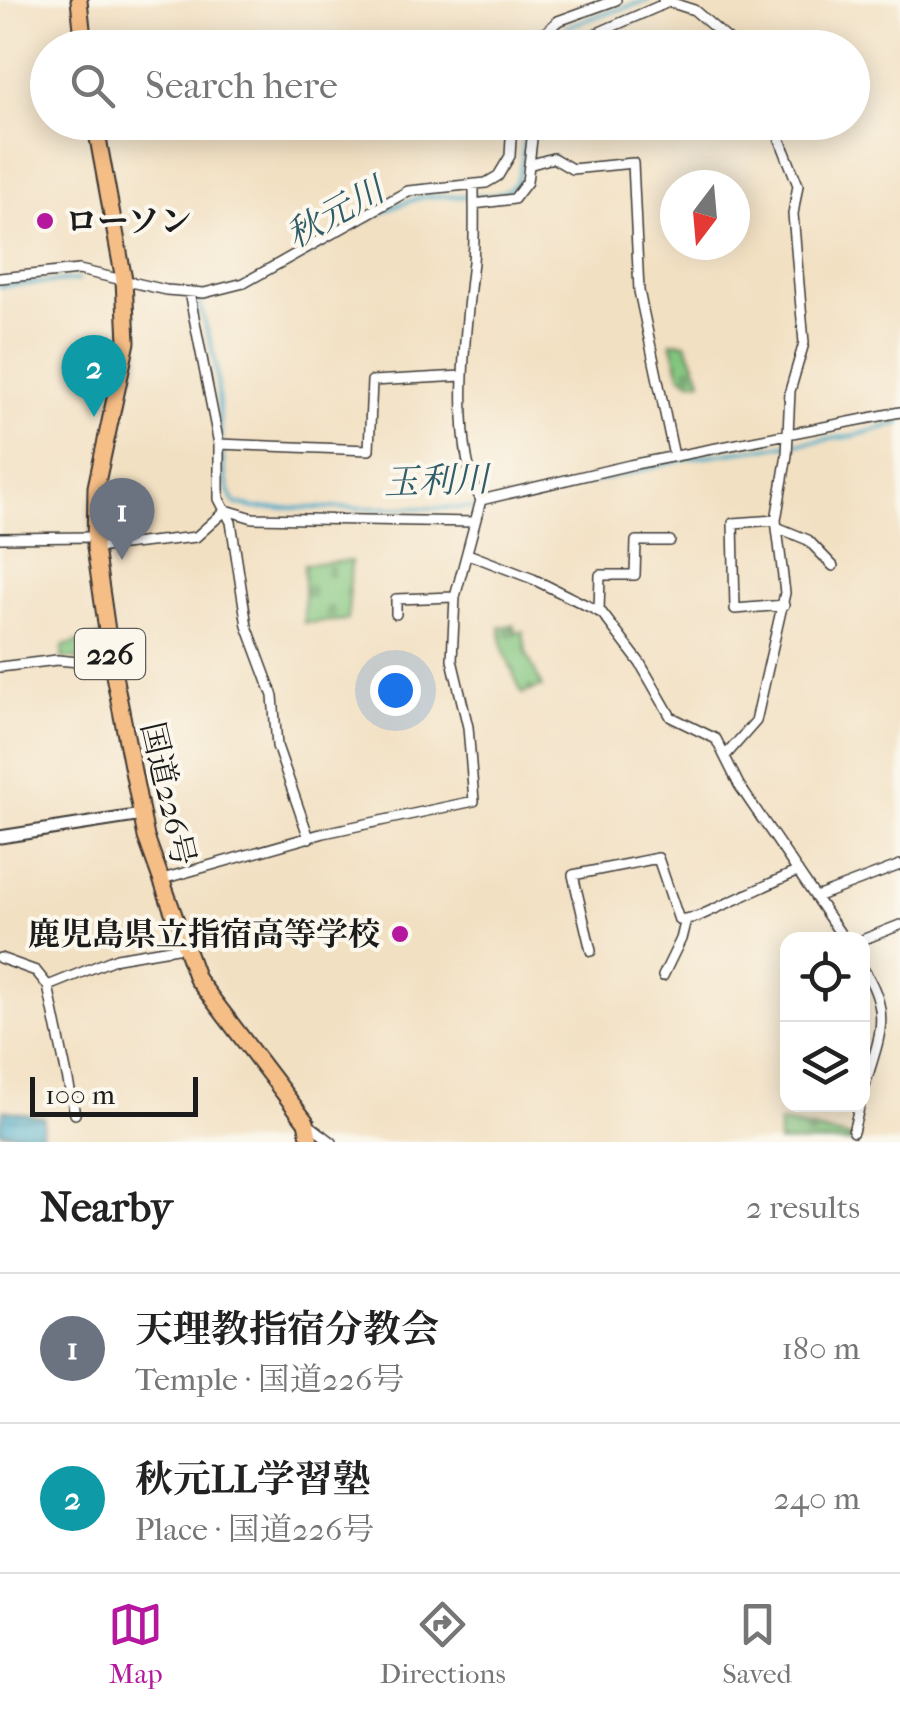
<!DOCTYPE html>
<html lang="en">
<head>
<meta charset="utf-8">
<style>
  body { margin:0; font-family:"IM FELL French Canon","Noto Serif JP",serif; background:#f2f2f2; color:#222 }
  .controls { position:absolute; right:30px; bottom:30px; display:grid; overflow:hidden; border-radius:20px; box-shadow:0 5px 25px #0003 }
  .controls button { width:90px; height:90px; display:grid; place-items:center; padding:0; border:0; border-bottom:2px solid #e0e0e0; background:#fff; color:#222; font:50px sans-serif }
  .compass { position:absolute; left:660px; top:170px; width:90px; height:90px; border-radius:50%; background:#fff; box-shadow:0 5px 25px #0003; rotate:196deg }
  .scale { position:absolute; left:30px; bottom:25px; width:168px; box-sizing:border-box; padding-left:10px; border:5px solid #1c1c1c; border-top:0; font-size:28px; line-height:35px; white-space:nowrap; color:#1c1c1c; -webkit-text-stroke:8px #fbf7ec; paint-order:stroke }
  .you { position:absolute; left:395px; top:690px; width:35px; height:35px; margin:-25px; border:8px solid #fff; border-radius:50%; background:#1a73e8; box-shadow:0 0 0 15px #1a73e833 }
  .badge { display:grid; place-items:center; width:65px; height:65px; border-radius:50%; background:#b5179e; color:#fff; font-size:32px; font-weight:700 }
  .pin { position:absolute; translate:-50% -82px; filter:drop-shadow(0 2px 5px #0008) }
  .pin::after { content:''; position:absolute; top:52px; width:35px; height:30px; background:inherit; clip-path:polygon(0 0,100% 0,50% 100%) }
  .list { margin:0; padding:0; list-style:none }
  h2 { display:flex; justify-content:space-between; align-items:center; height:130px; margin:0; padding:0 40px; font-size:42px }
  h2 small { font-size:32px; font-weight:400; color:#767676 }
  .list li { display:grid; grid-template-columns:65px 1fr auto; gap:30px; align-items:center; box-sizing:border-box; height:150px; padding:0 40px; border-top:2px solid #e0e0e0 }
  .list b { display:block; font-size:38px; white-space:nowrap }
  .list p { margin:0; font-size:32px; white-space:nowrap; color:#767676 }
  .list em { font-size:32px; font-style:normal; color:#767676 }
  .icon { flex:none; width:55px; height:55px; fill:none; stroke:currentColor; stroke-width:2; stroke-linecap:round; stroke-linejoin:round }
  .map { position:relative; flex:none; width:900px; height:1142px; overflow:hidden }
  .search { position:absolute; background:#fff; box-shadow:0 5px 25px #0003; left:30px; right:30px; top:30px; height:110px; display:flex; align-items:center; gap:25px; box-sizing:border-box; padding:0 35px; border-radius:55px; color:#767676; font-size:38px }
  .sheet { height:430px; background:#fff }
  nav { display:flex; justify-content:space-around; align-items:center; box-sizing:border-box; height:140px; border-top:2px solid #e0e0e0; background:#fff; font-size:28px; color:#767676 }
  nav a { display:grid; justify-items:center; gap:5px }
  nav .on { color:#b5179e }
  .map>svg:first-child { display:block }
  .cemetery { fill:url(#cemetery-stones); stroke:#50714e; stroke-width:2.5 }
  .water { fill:url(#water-rules); stroke:#326472; stroke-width:2.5 }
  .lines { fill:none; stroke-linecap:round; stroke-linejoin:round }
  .stream { stroke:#48acc8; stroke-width:4 }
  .minor-casing { stroke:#3c3935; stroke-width:12 }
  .tertiary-casing { stroke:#3c3935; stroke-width:15 }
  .trunk-casing { stroke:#3c3935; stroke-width:19 }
  .minor { stroke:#fff; stroke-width:9 }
  .tertiary { stroke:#fff; stroke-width:11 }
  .trunk { stroke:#f6be87; stroke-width:15 }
  .poi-dot { fill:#b5179e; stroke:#fbf7ec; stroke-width:4 }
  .labels { text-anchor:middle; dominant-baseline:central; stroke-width:8; stroke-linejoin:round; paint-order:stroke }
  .shield { fill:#fbf7ec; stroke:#5f5e5a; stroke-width:2.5 }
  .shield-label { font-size:30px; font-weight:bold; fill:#1c1c1c }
  .poi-label { font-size:32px; font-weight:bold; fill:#1c1c1c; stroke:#fbf7ec; text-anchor:start }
  .street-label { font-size:32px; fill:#1c1c1c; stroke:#fbf7ec }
  .water-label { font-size:35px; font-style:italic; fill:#305d69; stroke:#fbf7ec }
</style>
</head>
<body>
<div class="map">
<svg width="900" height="1142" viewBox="0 0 900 1142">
  <defs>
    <pattern id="cemetery-stones" width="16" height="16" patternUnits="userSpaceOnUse" patternTransform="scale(2.5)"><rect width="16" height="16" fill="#83c67f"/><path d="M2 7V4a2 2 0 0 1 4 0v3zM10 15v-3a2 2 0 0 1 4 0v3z" fill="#6aa067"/></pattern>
    <pattern id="water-rules" width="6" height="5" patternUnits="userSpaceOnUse" patternTransform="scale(2.5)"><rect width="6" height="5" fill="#48acc8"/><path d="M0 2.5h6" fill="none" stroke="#3b8ba2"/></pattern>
  </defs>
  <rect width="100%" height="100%" fill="#fbf7ec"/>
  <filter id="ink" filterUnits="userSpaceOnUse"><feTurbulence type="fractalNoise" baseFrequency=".01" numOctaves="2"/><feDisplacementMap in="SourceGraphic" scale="20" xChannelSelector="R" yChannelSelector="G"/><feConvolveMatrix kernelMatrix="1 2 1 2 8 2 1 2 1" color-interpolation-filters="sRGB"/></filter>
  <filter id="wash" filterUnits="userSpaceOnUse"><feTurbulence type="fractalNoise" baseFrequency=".0048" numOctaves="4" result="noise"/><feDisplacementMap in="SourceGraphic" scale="40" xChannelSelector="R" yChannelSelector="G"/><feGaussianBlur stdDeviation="2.25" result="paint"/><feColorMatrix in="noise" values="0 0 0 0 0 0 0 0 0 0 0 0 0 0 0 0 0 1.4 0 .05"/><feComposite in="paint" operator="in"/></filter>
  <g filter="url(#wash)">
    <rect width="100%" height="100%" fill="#f2e0c2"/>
    <path class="cemetery" d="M 671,342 L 686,343 L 702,380 L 691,382 L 680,374 Z
      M 351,561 L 348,620 L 304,623 L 304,564 Z
      M 513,625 L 516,633 L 523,631 L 526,652 L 542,687 L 522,694 L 503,649 L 500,627 Z
      M 100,636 L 105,661 L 62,658 L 63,646 Z
      M 780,1122 L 852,1138 L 851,1142 L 778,1142 Z"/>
    <path class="water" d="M 3,1110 L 44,1117 L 41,1138 L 0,1132 Z"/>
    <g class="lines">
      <path class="stream" d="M 544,48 L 570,25 L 649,0
        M 0,286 L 79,280
        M 198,299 C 203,322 213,344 216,367 C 221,401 217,481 236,504 L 255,508 L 489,508 L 690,458 L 853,436 L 900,423
        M 199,299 C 285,284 339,222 419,198 C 444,191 498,206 515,183 C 525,168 522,139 523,122"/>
    </g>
  </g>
  <g filter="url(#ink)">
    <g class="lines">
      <g class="minor-casing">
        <path id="minor" d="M 663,0 L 694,10 L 738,48
          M 529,48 L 558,21 L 616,0
          M 563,48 L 664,4
          M 532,164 L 553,158 L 572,169 L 633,163 L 639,291 L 674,456
          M 474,204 L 514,199 L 527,182 L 534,122
          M 0,278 L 79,270 L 166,290 L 204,293 L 244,283 L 408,191 L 486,183 L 498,176 L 510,156 L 512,122
          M 189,292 L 219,444 L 219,499 L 231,522 L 247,626 L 273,696 L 277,746 L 309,838
          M 219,444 L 369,450 L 372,381 L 462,376
          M 481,500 L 630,465 L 900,412
          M 226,510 L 253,518 L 474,522
          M 776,520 L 733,523 L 735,609 L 784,605
          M 779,528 L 808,540 L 833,566
          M 0,538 L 94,537
          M 95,548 L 196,537 L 226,510
          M 468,554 L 533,579 L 602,613 L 640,663 L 671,717 L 716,739 L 739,785 L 844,939
          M 599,612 L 600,575 L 635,575 L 636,541 L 670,541
          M 396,614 L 396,599 L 455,597
          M 0,667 L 57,660 L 112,665
          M 726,755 L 756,721 L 785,593 L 776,520 L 787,455 L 790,391 L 804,343 L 793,214 L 798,185 L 773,122
          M 159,880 L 324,833 L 474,801 L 468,727 L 452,660 L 455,597 L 481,500 C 450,447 466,323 473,262 C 475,236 474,210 474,184
          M 816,897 L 900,865
          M 862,940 L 900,925
          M 591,951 L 573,875 L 658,858 L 679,920 L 697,917 L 798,871
          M 0,958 L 36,971 L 48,986 L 75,1114
          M 862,967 C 896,1017 876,1042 862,1096
          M 663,976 L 681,939 L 686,919
          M 48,986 L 117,958 L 182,947
          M 308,1124 L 332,1142
          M 853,1132 L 860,1104"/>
      </g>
      <g class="tertiary-casing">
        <path id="tertiary" d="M 0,837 L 142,815"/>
      </g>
      <g class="trunk-casing">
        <path id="trunk" d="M 79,0 L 84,48
          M 95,122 L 124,280 L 127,342 L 96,487 L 95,548 L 112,665 L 146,837 L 197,979 L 306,1122 L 310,1142"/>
      </g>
      <use href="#minor" class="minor"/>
      <use href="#tertiary" class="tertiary"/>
      <use href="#trunk" class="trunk"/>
    </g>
  </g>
  <g class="poi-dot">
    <circle cx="45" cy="221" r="10"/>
    <circle cx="400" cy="934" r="10"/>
  </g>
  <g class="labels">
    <rect class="shield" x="75" y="629" width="70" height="50" rx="8"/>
    <g class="shield-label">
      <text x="110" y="654">226</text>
    </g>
    <g class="poi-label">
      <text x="65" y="221">ローソン</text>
      <text x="380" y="934" text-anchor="end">鹿児島県立指宿高等学校</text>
    </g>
    <g class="street-label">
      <text transform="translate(168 794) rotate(77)">国道226号</text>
    </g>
    <g class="water-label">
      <text transform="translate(335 213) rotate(-29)">秋元川</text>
      <text transform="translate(436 481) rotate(-2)">玉利川</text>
    </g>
  </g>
</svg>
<div class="controls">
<button><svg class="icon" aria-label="locate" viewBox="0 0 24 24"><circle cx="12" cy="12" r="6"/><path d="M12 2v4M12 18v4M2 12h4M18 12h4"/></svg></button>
<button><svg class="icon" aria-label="layers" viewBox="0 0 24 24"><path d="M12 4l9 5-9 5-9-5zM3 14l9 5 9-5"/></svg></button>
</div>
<svg class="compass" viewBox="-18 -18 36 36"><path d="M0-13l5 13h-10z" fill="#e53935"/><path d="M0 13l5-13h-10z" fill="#767676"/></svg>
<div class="scale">100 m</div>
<div class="you"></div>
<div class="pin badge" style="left:122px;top:560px;background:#6b7280">1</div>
<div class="pin badge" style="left:94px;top:417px;background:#0f9aa8">2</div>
<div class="search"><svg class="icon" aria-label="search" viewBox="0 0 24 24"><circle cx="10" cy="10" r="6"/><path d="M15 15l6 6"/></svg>Search here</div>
</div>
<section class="sheet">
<h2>Nearby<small>2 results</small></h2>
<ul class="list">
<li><span class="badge" style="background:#6b7280">1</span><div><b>天理教指宿分教会</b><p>Temple · 国道226号</p></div><em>180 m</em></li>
<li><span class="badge" style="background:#0f9aa8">2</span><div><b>秋元LL学習塾</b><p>Place · 国道226号</p></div><em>240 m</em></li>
</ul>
</section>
<nav>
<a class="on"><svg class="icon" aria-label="map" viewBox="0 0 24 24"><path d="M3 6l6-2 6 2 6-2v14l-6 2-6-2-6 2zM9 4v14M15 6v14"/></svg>Map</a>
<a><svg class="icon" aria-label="directions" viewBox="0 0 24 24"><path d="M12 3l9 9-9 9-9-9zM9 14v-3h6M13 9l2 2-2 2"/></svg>Directions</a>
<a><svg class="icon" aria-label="saved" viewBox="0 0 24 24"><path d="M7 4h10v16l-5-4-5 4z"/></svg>Saved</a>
</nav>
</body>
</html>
